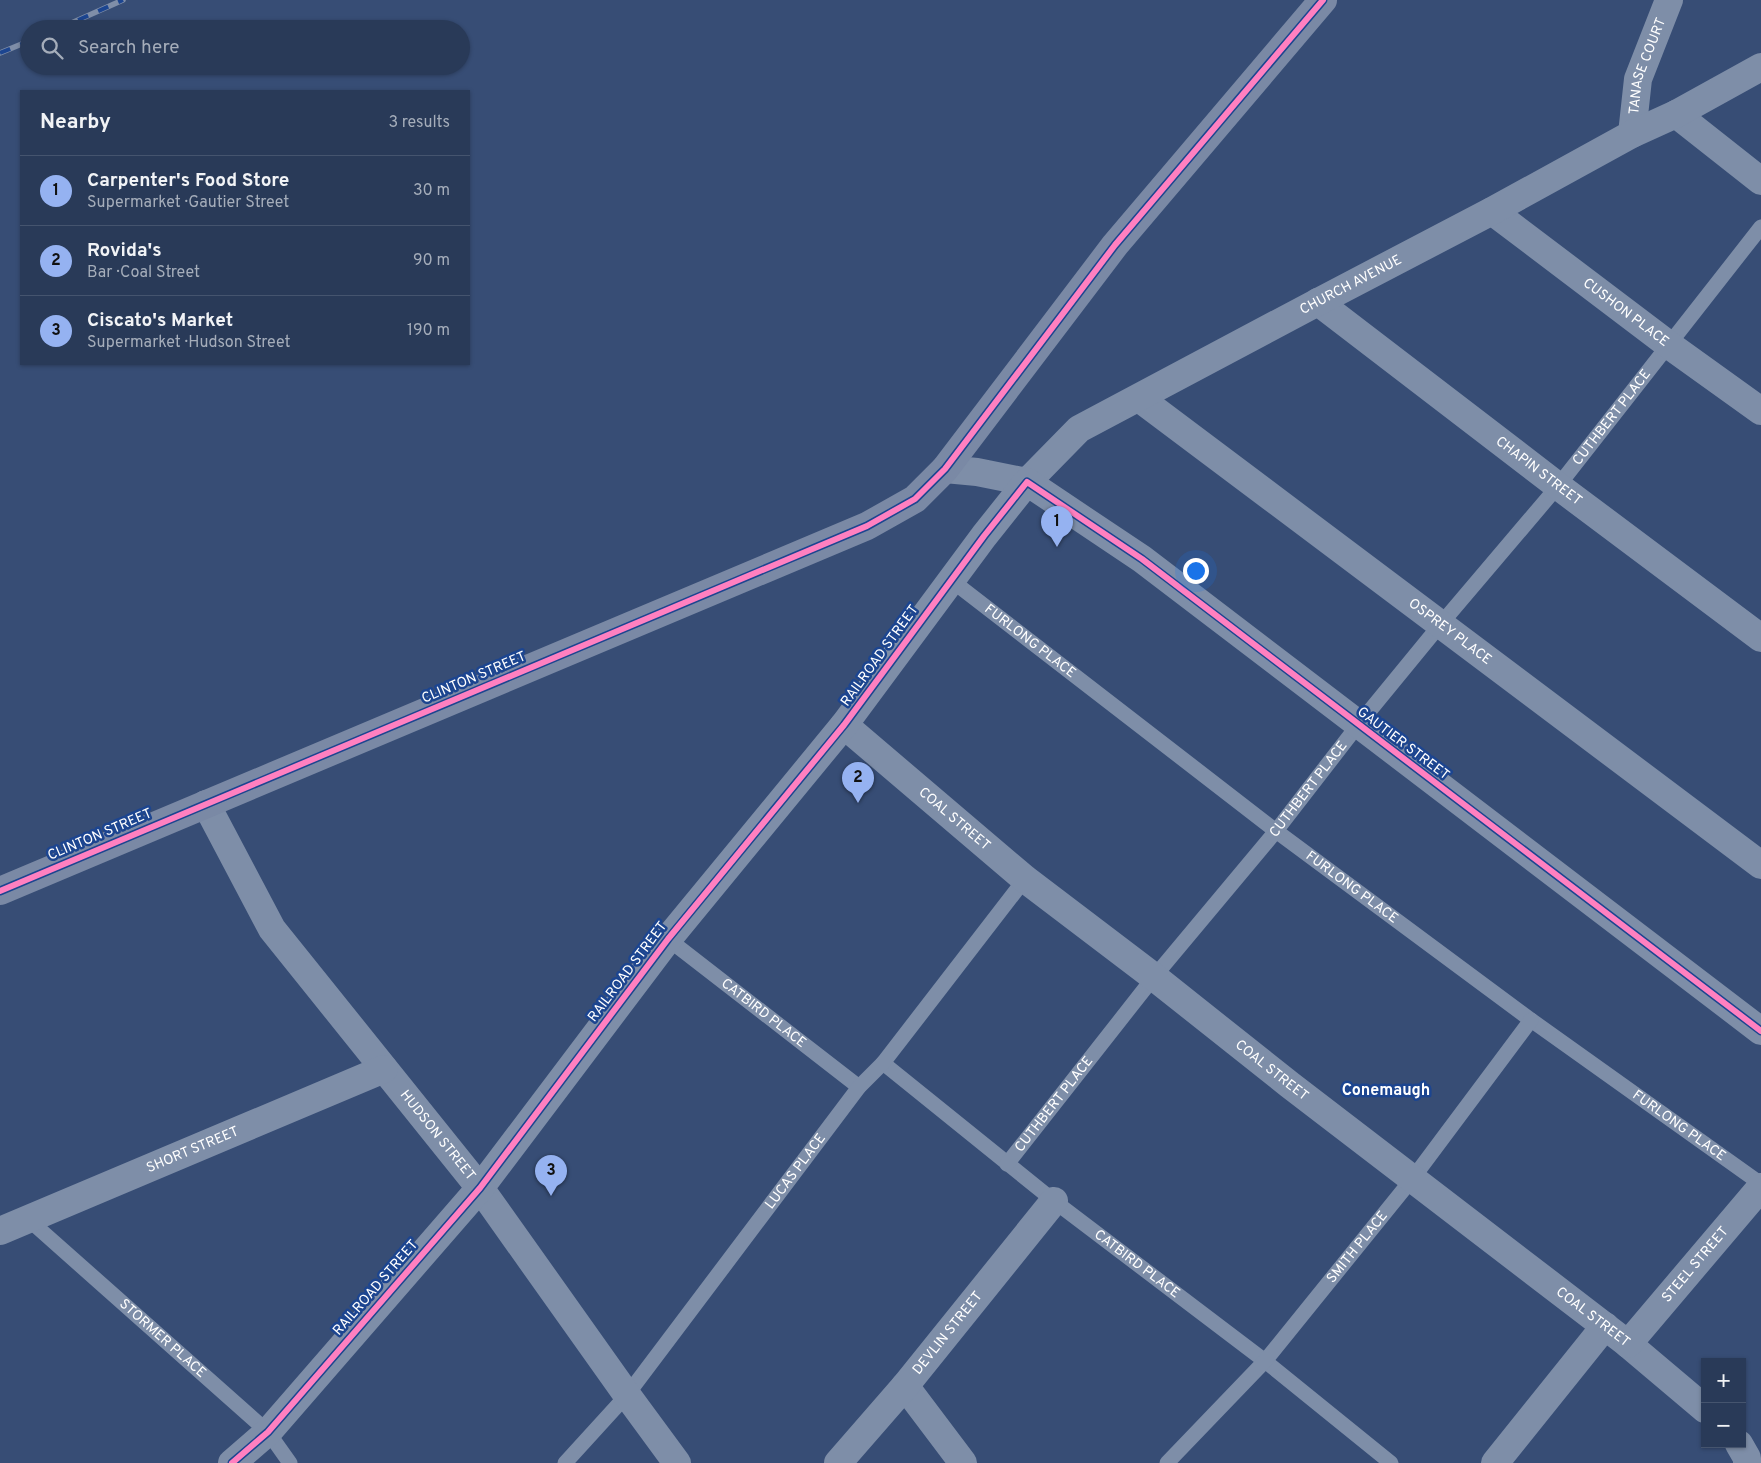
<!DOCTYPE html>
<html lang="en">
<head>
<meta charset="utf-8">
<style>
  body { margin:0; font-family:Overpass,sans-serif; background:#31415e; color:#f1f3f6 }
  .controls { position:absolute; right:15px; bottom:15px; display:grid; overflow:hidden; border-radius:0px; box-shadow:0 1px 4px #0004 }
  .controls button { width:45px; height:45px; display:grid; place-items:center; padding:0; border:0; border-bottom:1px solid #45546e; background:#293a58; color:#f1f3f6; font:25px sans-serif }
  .you { position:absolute; left:1195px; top:570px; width:18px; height:18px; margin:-12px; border:4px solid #fff; border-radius:50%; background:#1a73e8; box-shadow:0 0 0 8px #1a73e833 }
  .badge { display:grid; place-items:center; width:32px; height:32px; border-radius:50%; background:#95b2f1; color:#111; font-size:16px; font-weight:700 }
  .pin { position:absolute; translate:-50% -41px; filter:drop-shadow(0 1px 2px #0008) }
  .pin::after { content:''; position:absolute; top:26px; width:18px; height:15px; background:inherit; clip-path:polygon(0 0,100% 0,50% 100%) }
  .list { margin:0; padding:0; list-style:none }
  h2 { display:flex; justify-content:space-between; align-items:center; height:65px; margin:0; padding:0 20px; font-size:21px }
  h2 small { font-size:16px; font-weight:400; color:#a5adba }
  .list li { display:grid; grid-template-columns:32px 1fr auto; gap:15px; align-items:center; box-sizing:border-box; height:70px; padding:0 20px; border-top:1px solid #45546e }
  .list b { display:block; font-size:19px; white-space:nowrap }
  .list p { margin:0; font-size:16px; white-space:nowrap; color:#a5adba }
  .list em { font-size:16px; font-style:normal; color:#a5adba }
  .icon { flex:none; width:28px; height:28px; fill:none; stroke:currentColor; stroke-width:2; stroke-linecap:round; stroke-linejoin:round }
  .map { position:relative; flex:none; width:1761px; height:1463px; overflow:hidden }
  .search { position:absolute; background:#293a58; box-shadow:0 1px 4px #0004; left:20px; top:20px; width:450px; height:55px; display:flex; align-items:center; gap:12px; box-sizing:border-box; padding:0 18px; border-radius:28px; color:#a5adba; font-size:19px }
  .panel { position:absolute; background:#293a58; box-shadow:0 1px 4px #0004; left:20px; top:90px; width:450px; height:275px; border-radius:0px }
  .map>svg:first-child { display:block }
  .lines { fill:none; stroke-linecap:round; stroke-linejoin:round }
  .service { stroke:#7e8ea8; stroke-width:15 }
  .minor { stroke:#7e8ea8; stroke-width:28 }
  .secondary { stroke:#7a89a5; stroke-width:28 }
  .rail-casing { stroke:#7f8ea8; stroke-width:5.5 }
  .rail { stroke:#1c4590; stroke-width:4; stroke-dasharray:11; stroke-linecap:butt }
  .cycleway-casing { stroke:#1c4590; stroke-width:9 }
  .cycleway { stroke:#ff80c0; stroke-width:6 }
  .labels { text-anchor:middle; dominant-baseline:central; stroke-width:5; stroke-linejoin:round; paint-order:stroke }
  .street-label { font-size:14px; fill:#fff; stroke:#1c4590 }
  .quarter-label { font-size:16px; font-weight:bold; fill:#fff; stroke:#1c4590 }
</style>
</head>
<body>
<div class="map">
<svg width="1761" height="1463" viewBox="0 0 1761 1463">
  <rect width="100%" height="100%" fill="#374d75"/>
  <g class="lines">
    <g class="service">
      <path id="s1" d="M 951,580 L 1276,831 L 1531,1020 L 1761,1184"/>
      <path id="s2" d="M 668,939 L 859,1087"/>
      <path id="s3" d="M 883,1063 L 1054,1201 L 1265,1361 L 1391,1463"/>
      <path id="s4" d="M 1007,1164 L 1154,977 L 1276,831 L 1358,725 L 1440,625 L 1558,486 L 1761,227"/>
      <path id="s5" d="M 28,1219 L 268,1432 L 290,1463"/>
      <path id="s6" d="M 565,1463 L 627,1395 L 859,1087 L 883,1063 L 1025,879"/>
      <path id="s7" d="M 1167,1463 L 1265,1361 L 1413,1178 L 1531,1020"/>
    </g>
    <g class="minor">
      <path d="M 1676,114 L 1761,181"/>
      <path id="s8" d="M 1632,134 L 1638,79 L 1669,0"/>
      <path id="s9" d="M 1492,211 L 1669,345 L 1761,411"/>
      <path id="s10" d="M 1318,302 L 1558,486 L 1761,638"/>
      <path id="s11" d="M 1139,398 L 1761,865"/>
      <path id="s12" d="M 945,469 L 977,472 L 1027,482 L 1079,429 L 1318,302 L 1492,211 L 1632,134 L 1676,114 L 1761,67"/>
      <path id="s13" d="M 844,725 L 1025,879 L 1154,977 L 1290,1085 L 1628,1344 L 1705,1409"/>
      <path id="s14" d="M 206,804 L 272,929 L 480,1188 L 627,1395 L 677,1463"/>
      <path id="s15" d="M 0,1231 L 384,1069"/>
      <path id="s16" d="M 1628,1344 L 1761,1187"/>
      <path d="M 905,1386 L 963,1463"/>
      <path d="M 1739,1444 L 1747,1458 L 1747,1463"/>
      <path d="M 232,1463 L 268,1432 L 480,1188 L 668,939 L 844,725 L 984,536 L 1027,482 L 1142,559 L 1761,1031"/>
      <path id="s17" d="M 838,1463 L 905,1386 L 1054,1201"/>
      <path d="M 1495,1463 L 1605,1326"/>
    </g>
    <path class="secondary" d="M 0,891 L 867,526 L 915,499 L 945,469 L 1115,245 L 1323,0"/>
    <g class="rail-casing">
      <path id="rail" d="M 58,29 L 123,0
        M 0,53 L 29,41"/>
    </g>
    <use href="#rail" class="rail"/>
    <g class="cycleway-casing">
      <path id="cycleway" d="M 0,891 L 867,526 L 915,499 L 945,469 L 1115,245 L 1323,0
        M 232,1463 L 268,1432 L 480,1188 L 668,939 L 844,725 L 984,536 L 1027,482 L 1142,559 L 1761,1031"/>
    </g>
    <use href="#cycleway" class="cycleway"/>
  </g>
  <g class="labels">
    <g class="street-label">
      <text stroke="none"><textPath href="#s8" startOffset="70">TANASE COURT</textPath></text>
      <text stroke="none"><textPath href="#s12" startOffset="465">CHURCH AVENUE</textPath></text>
      <text stroke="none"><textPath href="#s9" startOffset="168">CUSHON PLACE</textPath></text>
      <text stroke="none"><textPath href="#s4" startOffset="961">CUTHBERT PLACE</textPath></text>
      <text stroke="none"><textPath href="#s10" startOffset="278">CHAPIN STREET</textPath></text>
      <text stroke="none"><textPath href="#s11" startOffset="389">OSPREY PLACE</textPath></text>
      <text stroke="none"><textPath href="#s1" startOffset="100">FURLONG PLACE</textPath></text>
      <text transform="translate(880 656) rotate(-54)">RAILROAD STREET</text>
      <text transform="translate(474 678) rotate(-23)">CLINTON STREET</text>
      <text transform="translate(1403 744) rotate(37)">GAUTIER STREET</text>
      <text stroke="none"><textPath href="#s4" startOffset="481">CUTHBERT PLACE</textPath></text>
      <text stroke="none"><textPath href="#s13" startOffset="145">COAL STREET</textPath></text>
      <text transform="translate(100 835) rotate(-23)">CLINTON STREET</text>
      <text stroke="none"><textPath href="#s1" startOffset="505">FURLONG PLACE</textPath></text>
      <text transform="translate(628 972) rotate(-53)">RAILROAD STREET</text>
      <text stroke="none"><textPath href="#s2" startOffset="121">CATBIRD PLACE</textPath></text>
      <text stroke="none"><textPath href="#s13" startOffset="550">COAL STREET</textPath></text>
      <text stroke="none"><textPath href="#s4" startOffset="76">CUTHBERT PLACE</textPath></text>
      <text stroke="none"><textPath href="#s1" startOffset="910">FURLONG PLACE</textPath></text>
      <text stroke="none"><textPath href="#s14" startOffset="406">HUDSON STREET</textPath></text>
      <text stroke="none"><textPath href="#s15" startOffset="209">SHORT STREET</textPath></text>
      <text stroke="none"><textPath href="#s6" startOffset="372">LUCAS PLACE</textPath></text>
      <text stroke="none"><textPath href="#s7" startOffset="288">SMITH PLACE</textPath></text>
      <text stroke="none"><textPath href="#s3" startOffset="324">CATBIRD PLACE</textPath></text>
      <text stroke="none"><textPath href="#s16" startOffset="104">STEEL STREET</textPath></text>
      <text transform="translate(376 1288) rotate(-49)">RAILROAD STREET</text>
      <text stroke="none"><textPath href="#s13" startOffset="955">COAL STREET</textPath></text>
      <text stroke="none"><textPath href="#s17" startOffset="170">DEVLIN STREET</textPath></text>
      <text stroke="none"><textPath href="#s5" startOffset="180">STORMER PLACE</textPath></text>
    </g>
    <g class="quarter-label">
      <text x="1386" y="1091">Conemaugh</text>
    </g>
  </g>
</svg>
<div class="controls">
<button>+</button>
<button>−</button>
</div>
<div class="you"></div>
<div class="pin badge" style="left:1057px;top:547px">1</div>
<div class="pin badge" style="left:858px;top:803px">2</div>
<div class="pin badge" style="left:551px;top:1196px">3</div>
<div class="search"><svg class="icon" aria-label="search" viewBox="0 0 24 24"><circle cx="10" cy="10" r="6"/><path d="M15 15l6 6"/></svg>Search here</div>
<section class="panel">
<h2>Nearby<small>3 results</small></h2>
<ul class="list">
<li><span class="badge">1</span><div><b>Carpenter's Food Store</b><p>Supermarket · Gautier Street</p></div><em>30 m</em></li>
<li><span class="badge">2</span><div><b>Rovida's</b><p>Bar · Coal Street</p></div><em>90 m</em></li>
<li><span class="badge">3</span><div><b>Ciscato's Market</b><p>Supermarket · Hudson Street</p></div><em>190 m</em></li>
</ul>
</section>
</div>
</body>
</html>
